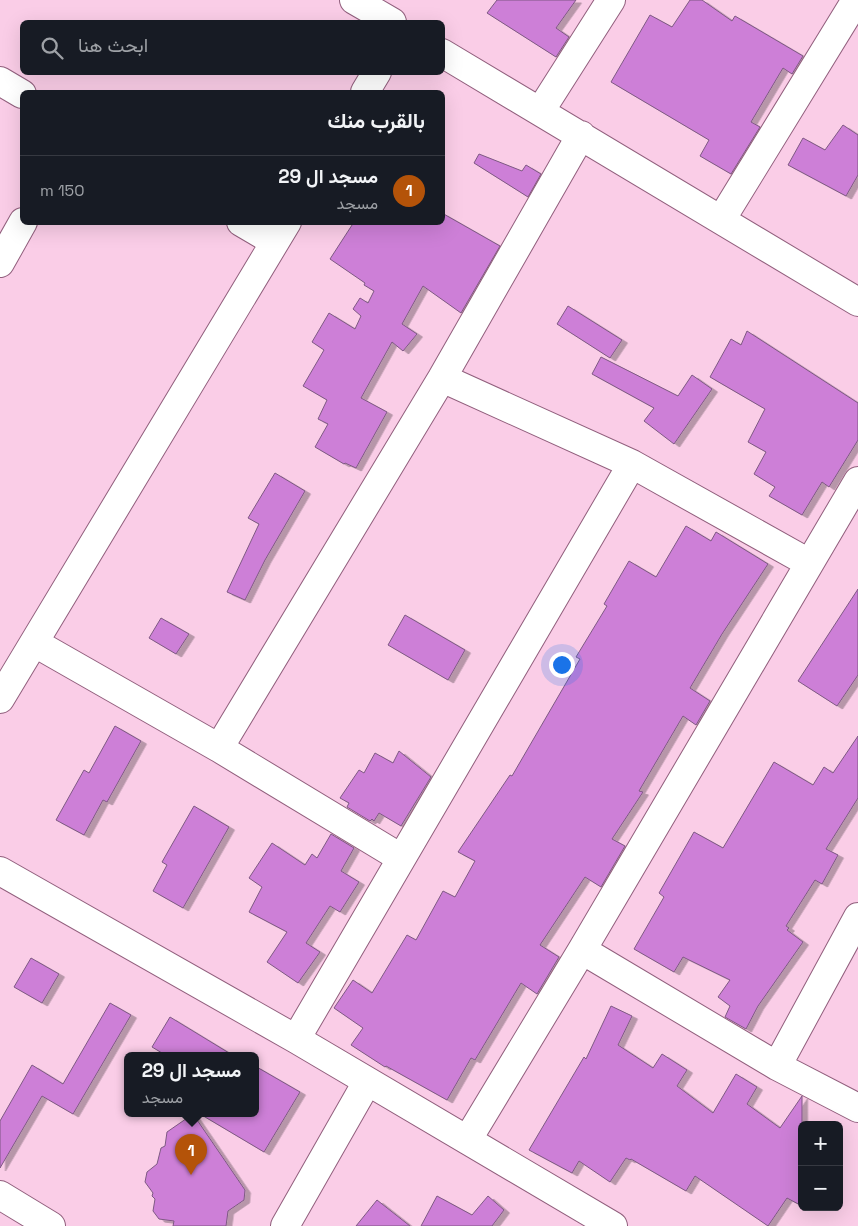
<!DOCTYPE html>
<html lang="ar">
<head>
<meta charset="utf-8">
<style>
  body { margin:0; font-family:"Space Grotesk",Vazirmatn,sans-serif; background:#242831; color:#f1f3f6; direction:rtl }
  .controls { position:absolute; right:15px; bottom:15px; display:grid; overflow:hidden; border-radius:8px; box-shadow:0 5px 20px #0002 }
  .controls button { width:45px; height:45px; display:grid; place-items:center; padding:0; border:0; border-bottom:1px solid #363941; background:#171b24; color:#f1f3f6; font:25px sans-serif }
  .you { position:absolute; left:561px; top:664px; width:18px; height:18px; margin:-12px; border:4px solid #fff; border-radius:50%; background:#1a73e8; box-shadow:0 0 0 8px #1a73e833 }
  .badge { display:grid; place-items:center; width:32px; height:32px; border-radius:50%; background:#b45309; color:#fff; font-size:16px; font-weight:700 }
  .pin { position:absolute; translate:-50% -41px; filter:drop-shadow(0 1px 2px #0008) }
  .pin::after { content:''; position:absolute; top:26px; width:18px; height:15px; background:inherit; clip-path:polygon(0 0,100% 0,50% 100%) }
  .popup { position:absolute; left:124px; top:1052px; width:135px; height:65px; box-sizing:border-box; display:grid; place-content:center; border-radius:8px; background:#171b24; filter:drop-shadow(0 1px 4px #0005); font-size:16px; white-space:nowrap; color:#9ea1a6 }
  .popup b { font-size:19px; color:#f1f3f6 }
  .popup::after { content:''; position:absolute; left:50%; top:100%; margin-left:-10px; border:10px solid transparent; border-top-color:#171b24 }
  .list { margin:0; padding:0; list-style:none }
  h2 { display:flex; justify-content:space-between; align-items:center; height:65px; margin:0; padding:0 20px; font-size:21px }
  h2 small { font-size:16px; font-weight:400; color:#9ea1a6 }
  .list li { display:grid; grid-template-columns:32px 1fr auto; gap:15px; align-items:center; box-sizing:border-box; height:70px; padding:0 20px; border-top:1px solid #363941 }
  .list b { display:block; font-size:19px; white-space:nowrap }
  .list p { margin:0; font-size:16px; white-space:nowrap; color:#9ea1a6 }
  .list em { font-size:16px; font-style:normal; color:#9ea1a6 }
  .icon { flex:none; width:28px; height:28px; fill:none; stroke:currentColor; stroke-width:2; stroke-linecap:round; stroke-linejoin:round }
  .map { position:relative; flex:none; width:858px; height:1226px; overflow:hidden; direction:ltr }
  .search { position:absolute; background:#171b24; box-shadow:0 5px 20px #0002; left:20px; top:20px; width:425px; height:55px; display:flex; align-items:center; gap:12px; box-sizing:border-box; padding:0 18px; border-radius:8px; color:#9ea1a6; font-size:19px }
  .panel { position:absolute; background:#171b24; box-shadow:0 5px 20px #0002; left:20px; top:90px; width:425px; height:135px; border-radius:8px; direction:rtl }
  .map>svg:first-child { display:block }
  .building { fill:#cd7fd7; stroke:#7e5983; filter:url(#shadow) }
  .lines { fill:none; stroke-linecap:round; stroke-linejoin:round }
  .minor-casing { stroke:#915f7d; stroke-width:30 }
  .minor { stroke:#fff; stroke-width:28 }
</style>
</head>
<body>
<div class="map">
<svg width="858" height="1226" viewBox="0 0 858 1226">
  <defs>
    <filter id="shadow"><feDropShadow dx="5.5" dy="3" stdDeviation="0" flood-color="#0004"/></filter>
  </defs>
  <rect width="100%" height="100%" fill="#facde7"/>
  <path class="building" d="M 497,0 L 576,0 L 556,28 L 569,37 L 556,57 L 487,13 Z
    M 690,0 L 702,0 L 732,21 L 735,16 L 803,56 L 792,74 L 783,68 L 751,122 L 760,127 L 731,174 L 700,156 L 709,140 L 611,82 L 650,15 L 672,27 Z
    M 843,125 L 858,135 L 858,175 L 846,196 L 788,165 L 803,138 L 825,150 Z
    M 479,154 L 522,171 L 526,165 L 541,174 L 528,197 L 474,163 Z
    M 442,213 L 500,246 L 461,313 L 423,286 L 402,324 L 417,334 L 403,351 L 392,342 L 361,398 L 387,412 L 356,468 L 345,463 L 344,464 L 315,447 L 328,424 L 318,419 L 327,400 L 303,386 L 324,350 L 312,342 L 329,313 L 355,329 L 361,316 L 353,309 L 360,298 L 368,303 L 374,291 L 364,285 L 365,283 L 330,259 L 354,222 L 442,222 Z
    M 568,306 L 622,340 L 610,358 L 557,324 Z
    M 747,331 L 858,403 L 858,440 L 829,487 L 822,482 L 802,515 L 769,496 L 775,487 L 754,474 L 766,452 L 748,442 L 765,409 L 710,377 L 731,339 L 741,345 Z
    M 601,357 L 678,396 L 692,375 L 712,389 L 674,444 L 644,421 L 654,408 L 592,374 Z
    M 275,473 L 305,491 L 265,560 L 245,600 L 227,592 L 259,524 L 248,518 Z
    M 686,526 L 711,541 L 716,532 L 768,564 L 722,634 L 690,688 L 710,701 L 696,725 L 683,716 L 639,791 L 643,792 L 612,839 L 625,846 L 601,887 L 585,877 L 540,945 L 559,957 L 537,994 L 521,983 L 475,1060 L 471,1058 L 447,1100 L 386,1066 L 385,1067 L 351,1045 L 363,1028 L 334,1008 L 353,980 L 372,993 L 407,935 L 416,940 L 443,891 L 455,897 L 475,861 L 458,852 L 510,775 L 512,776 L 580,659 L 576,657 L 607,606 L 604,604 L 629,561 L 656,577 Z
    M 858,589 L 858,675 L 837,706 L 798,681 Z
    M 405,615 L 465,650 L 448,680 L 388,645 Z
    M 161,618 L 189,634 L 176,654 L 149,638 Z
    M 115,726 L 141,741 L 107,802 L 103,800 L 84,835 L 56,820 L 84,770 L 89,773 Z
    M 858,736 L 858,798 L 826,849 L 838,855 L 822,884 L 815,880 L 786,926 L 789,928 L 787,930 L 803,942 L 758,1006 L 746,1029 L 725,1017 L 730,1006 L 718,997 L 730,980 L 683,957 L 674,972 L 634,949 L 664,897 L 659,893 L 694,832 L 723,848 L 774,762 L 813,785 L 824,767 L 833,773 Z
    M 399,751 L 431,777 L 401,826 L 379,813 L 374,821 L 372,819 L 370,821 L 347,807 L 349,803 L 340,798 L 359,770 L 364,773 L 375,753 L 393,763 Z
    M 194,806 L 229,827 L 183,908 L 153,891 L 167,865 L 162,862 Z
    M 331,834 L 354,848 L 341,871 L 359,882 L 340,912 L 330,906 L 306,943 L 320,952 L 298,983 L 267,962 L 287,932 L 249,912 L 262,887 L 249,878 L 272,843 L 305,865 L 312,854 L 317,858 Z
    M 31,958 L 59,974 L 42,1003 L 14,987 Z
    M 110,1003 L 131,1015 L 73,1114 L 42,1096 L 0,1168 L 0,1121 L 32,1065 L 63,1084 Z
    M 611,1006 L 632,1016 L 618,1045 L 653,1068 L 662,1054 L 687,1070 L 677,1086 L 713,1113 L 736,1074 L 757,1087 L 747,1104 L 780,1128 L 802,1096 L 802,1206 L 787,1198 L 768,1226 L 695,1176 L 686,1191 L 631,1159 L 630,1160 L 626,1158 L 610,1182 L 579,1161 L 572,1173 L 529,1150 L 584,1057 L 586,1059 Z
    M 170,1017 L 234,1056 L 167,1056 L 152,1047 Z
    M 255,1066 L 300,1092 L 264,1152 L 200,1114 L 255,1114 Z
    M 193,1114 L 245,1190 L 244,1200 L 228,1211 L 226,1226 L 173,1226 L 174,1221 L 159,1219 L 153,1211 L 155,1199 L 152,1196 L 153,1193 L 145,1182 L 147,1172 L 157,1164 L 161,1148 L 165,1146 L 167,1132 Z
    M 437,1196 L 472,1215 L 488,1196 L 504,1210 L 492,1226 L 421,1226 Z
    M 377,1200 L 410,1226 L 356,1226 Z"/>
  <g class="lines">
    <g class="minor-casing">
      <path id="minor" d="M 354,0 L 392,22
        M 442,53 L 858,302
        M 0,81 L 22,94
        M 365,92 L 377,72
        M 541,110 L 611,0
        M 721,220 L 856,0
        M 241,222 L 275,242
        M 0,263 L 23,222
        M 442,378 L 632,464 L 809,563
        M 35,643 L 219,748 L 401,858
        M 0,699 L 287,222
        M 219,748 L 442,378 L 581,135
        M 0,871 L 296,1039 L 613,1226
        M 582,950 L 777,1066 L 858,1108
        M 296,1039 L 632,464
        M 777,1066 L 858,917
        M 468,1139 L 582,950 L 858,481
        M 0,1195 L 51,1226
        M 285,1226 L 367,1082"/>
    </g>
    <use href="#minor" class="minor"/>
  </g>
</svg>
<div class="controls">
<button>+</button>
<button>−</button>
</div>
<div class="you"></div>
<div class="pin badge" style="left:191px;top:1175px">1</div>
<div class="popup"><b>مسجد ال 29</b>مسجد</div>
<div class="search"><svg class="icon" aria-label="search" viewBox="0 0 24 24"><circle cx="10" cy="10" r="6"/><path d="M15 15l6 6"/></svg>ابحث هنا</div>
<section class="panel">
<h2>بالقرب منك<small></small></h2>
<ul class="list">
<li><span class="badge">1</span><div><b>مسجد ال 29</b><p>مسجد</p></div><em>150 m</em></li>
</ul>
</section>
</div>
</body>
</html>
